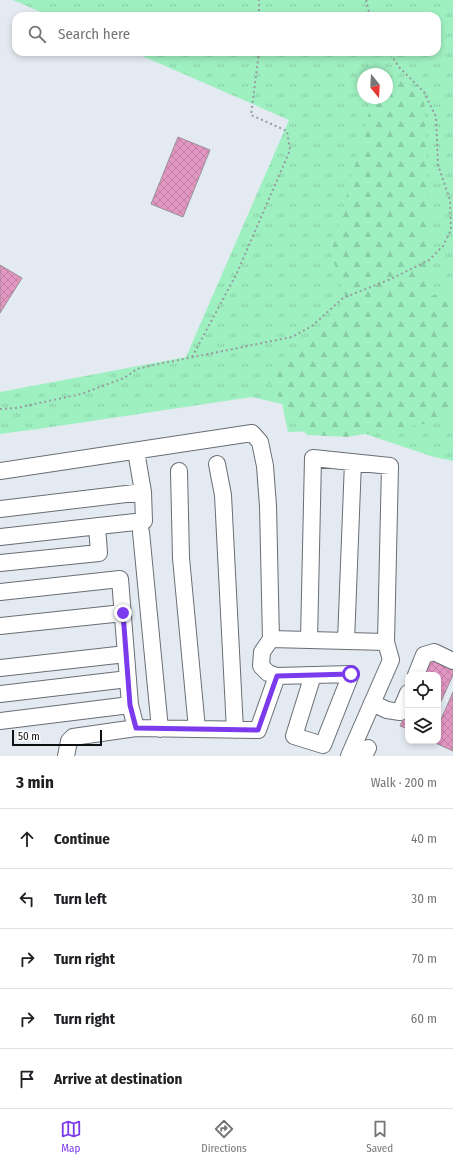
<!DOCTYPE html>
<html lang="en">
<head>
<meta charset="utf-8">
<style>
  body { margin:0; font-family:"Fira Sans Condensed",sans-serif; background:#f6f6f6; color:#202124 }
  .controls { position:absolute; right:12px; bottom:12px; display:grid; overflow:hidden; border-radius:8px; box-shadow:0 2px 6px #0003 }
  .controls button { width:36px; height:36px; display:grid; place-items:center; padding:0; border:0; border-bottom:1px solid #e0e0e0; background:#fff; color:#202124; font:20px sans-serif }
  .compass { position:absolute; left:357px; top:68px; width:36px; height:36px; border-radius:50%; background:#fff; box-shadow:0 2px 6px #0003; rotate:162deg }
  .scale { position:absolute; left:12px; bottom:10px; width:90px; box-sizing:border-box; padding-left:4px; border:2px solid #0d1012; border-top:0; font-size:11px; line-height:14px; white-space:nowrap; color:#0d1012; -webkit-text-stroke:3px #fff; paint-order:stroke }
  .stop { position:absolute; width:12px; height:12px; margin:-9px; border:3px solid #7c3aed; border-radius:50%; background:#fff }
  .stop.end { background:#7c3aed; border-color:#fff; box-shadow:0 1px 4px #0008 }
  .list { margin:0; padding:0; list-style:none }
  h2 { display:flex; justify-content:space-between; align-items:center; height:52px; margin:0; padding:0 16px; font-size:17px }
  h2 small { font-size:13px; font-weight:400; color:#757577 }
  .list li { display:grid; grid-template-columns:26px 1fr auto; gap:12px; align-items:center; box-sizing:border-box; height:60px; padding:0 16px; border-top:1px solid #e0e0e0 }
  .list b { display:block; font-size:15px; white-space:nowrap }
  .list em { font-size:13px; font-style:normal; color:#757577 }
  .icon { flex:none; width:22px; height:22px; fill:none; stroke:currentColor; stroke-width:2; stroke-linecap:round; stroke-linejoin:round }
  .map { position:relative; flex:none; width:453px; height:756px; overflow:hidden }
  .search { position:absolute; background:#fff; box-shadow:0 2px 6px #0003; left:12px; right:12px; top:12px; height:44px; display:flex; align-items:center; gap:10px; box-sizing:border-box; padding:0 14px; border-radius:12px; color:#757577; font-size:15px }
  .sheet { height:352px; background:#fff }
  nav { display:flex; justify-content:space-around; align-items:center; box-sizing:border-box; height:56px; border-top:1px solid #e0e0e0; background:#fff; font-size:11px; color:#757577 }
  nav a { display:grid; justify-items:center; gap:2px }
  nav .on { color:#7c3aed }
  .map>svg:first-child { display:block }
  .grass { fill:url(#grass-tufts); fill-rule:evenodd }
  .forest { fill:url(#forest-firs) }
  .building { fill:url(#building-cross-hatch); stroke:#989094 }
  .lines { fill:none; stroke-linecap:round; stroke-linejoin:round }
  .minor-casing { stroke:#686e74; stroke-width:18 }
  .path { stroke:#969ca1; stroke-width:2; stroke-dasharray:2 3; stroke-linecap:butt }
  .minor { stroke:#fff; stroke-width:16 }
  .route { stroke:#7c3aed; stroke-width:5 }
</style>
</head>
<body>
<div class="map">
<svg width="453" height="756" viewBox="0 0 453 756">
  <defs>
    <pattern id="grass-tufts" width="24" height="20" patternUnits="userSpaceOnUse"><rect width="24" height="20" fill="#9ff0c1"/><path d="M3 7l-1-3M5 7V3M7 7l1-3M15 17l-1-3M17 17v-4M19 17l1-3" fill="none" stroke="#88cda5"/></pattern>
    <pattern id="forest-firs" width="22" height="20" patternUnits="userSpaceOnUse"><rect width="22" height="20" fill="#9ff0c1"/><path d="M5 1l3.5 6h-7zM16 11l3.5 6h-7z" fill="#88cda5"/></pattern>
    <pattern id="building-cross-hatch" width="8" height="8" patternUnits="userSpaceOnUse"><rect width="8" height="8" fill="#e297c3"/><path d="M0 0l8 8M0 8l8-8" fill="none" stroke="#c181a6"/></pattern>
  </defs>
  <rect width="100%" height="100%" fill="#e3eaf1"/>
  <path class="grass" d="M 13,0 L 453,0 L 453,461 L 434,457 L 353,430 L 288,432 L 282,404 L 252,397 L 45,428 L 0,434 L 0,392 L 186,357 L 289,120 L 133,52 L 437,52 L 437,16 L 50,16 ZM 363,74 L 387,74 L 387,98 L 363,98 Z"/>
  <path class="forest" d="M 387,74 L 424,92 L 431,296 L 453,289 L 453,419 L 347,437 L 307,435 L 267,379 L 346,300 L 331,253 L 373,98 L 387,98 Z"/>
  <path class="building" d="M 178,137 L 210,150 L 183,217 L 151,204 Z
    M 0,265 L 22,278 L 0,313 Z
    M 430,659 L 453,669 L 453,675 L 438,708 L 438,675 L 423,675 Z
    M 453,692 L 453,751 L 431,741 L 438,741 L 438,726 Z
    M 408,708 L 408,729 L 400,726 Z"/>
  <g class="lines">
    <g class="minor-casing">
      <path id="minor" d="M 217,464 L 223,495 L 235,730
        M 0,471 L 252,433 L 260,442 L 265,466 L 268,506 L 271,639 L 262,652 L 261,666 L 268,673 L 277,676
        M 179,471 L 181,558 L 197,729
        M 0,509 L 143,492
        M 141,532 L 160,729
        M 0,537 L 144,521 L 143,492 L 136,451
        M 0,563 L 99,553 L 97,526
        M 0,592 L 120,579 L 130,705 L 0,721
        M 0,626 L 123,613
        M 271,639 L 386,642 L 390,466 L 313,458 L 309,640
        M 346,641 L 353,462
        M 0,668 L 126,654
        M 416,675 L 424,655 L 434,652 L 453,661
        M 0,694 L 128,679
        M 372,703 L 387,710 L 400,712 L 408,693
        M 130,705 L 136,728 L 258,730 L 277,676 L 351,674 L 323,745 L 294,736 L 313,675
        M 66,756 L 69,741 L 73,737 L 136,728
        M 349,756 L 391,660 L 386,642
        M 364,756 L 368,748"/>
    </g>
    <path class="path" d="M 366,0 L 370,16
      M 259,16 L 259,0
      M 192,357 L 237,273 L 290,150 L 287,131 L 251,115 L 259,52
      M 0,409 L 16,408 L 81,394 L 124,378 L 137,369 L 154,365 L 292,337 L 312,326 L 343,298 L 391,279 L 429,260 L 443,246 L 451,230 L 450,200 L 438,165 L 436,117 L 424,92 L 399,67 L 389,52"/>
    <use href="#minor" class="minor"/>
  </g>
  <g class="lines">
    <path class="route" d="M 123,613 L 130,705 L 136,728 L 258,730 L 277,676 L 351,674"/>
  </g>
</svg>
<div class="controls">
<button><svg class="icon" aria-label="locate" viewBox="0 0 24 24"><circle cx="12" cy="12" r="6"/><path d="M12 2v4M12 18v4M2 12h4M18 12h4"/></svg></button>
<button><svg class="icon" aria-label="layers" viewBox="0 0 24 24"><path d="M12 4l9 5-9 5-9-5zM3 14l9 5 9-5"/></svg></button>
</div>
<svg class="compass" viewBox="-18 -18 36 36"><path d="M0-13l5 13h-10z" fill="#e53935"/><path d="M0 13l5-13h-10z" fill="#757577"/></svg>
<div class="scale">50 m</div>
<div class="stop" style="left:351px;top:674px"></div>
<div class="stop end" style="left:123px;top:613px"></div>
<div class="search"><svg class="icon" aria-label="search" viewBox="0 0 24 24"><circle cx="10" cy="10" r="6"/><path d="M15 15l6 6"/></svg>Search here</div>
</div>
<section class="sheet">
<h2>3 min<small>Walk · 200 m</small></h2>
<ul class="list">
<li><svg class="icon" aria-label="ahead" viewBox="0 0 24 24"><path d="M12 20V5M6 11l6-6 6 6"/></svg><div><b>Continue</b></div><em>40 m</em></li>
<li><svg class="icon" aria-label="left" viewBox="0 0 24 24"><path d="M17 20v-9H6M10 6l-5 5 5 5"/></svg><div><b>Turn left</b></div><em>30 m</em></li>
<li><svg class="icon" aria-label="right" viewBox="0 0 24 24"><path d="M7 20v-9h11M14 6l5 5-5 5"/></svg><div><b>Turn right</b></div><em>70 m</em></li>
<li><svg class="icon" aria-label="right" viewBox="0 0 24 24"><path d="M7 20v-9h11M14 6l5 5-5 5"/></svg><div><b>Turn right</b></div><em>60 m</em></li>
<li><svg class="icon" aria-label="arrive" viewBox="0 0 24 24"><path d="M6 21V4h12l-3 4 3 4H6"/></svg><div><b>Arrive at destination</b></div></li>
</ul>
</section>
<nav>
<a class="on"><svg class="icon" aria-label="map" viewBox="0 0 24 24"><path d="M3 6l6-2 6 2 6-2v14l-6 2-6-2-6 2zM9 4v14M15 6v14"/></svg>Map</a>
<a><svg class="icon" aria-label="directions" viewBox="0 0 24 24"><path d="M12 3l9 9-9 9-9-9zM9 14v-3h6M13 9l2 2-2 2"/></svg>Directions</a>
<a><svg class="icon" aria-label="saved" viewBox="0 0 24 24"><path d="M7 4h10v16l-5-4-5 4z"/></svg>Saved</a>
</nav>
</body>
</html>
